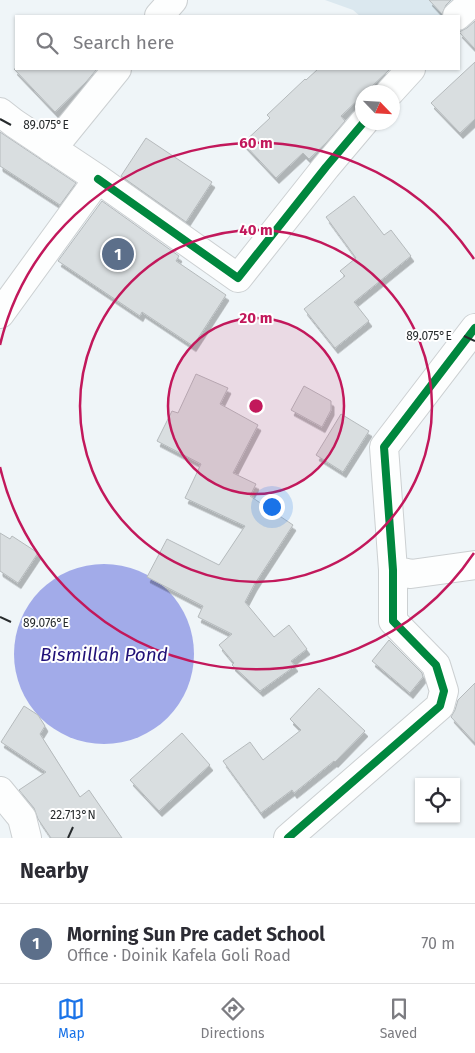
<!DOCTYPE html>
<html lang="en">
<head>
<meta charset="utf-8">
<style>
  body { margin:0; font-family:"Fira Sans",sans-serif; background:#f2f2f3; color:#2b2b33 }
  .controls { position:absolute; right:15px; bottom:15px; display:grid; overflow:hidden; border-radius:0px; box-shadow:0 1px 4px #0004 }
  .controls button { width:45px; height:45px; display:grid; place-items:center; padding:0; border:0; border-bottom:1px solid #e1e1e2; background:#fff; color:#2b2b33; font:25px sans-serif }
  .compass { position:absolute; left:355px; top:85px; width:45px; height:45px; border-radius:50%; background:#fff; box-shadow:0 1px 4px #0004; rotate:115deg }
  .you { position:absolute; left:271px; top:506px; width:18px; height:18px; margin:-12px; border:4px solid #fff; border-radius:50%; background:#1a73e8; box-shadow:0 0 0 8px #1a73e833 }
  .badge { display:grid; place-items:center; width:32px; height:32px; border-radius:50%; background:#1a73e8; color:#fff; font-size:16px; font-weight:700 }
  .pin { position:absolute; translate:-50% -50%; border:2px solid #fff; box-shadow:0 1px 5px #0006 }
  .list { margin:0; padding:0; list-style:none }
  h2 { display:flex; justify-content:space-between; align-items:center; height:65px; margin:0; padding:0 20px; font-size:21px }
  h2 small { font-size:16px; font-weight:400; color:#7c7c81 }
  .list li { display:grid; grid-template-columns:32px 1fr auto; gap:15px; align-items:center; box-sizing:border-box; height:80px; padding:0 20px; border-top:1px solid #e1e1e2 }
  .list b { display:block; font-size:19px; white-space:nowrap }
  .list p { margin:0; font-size:16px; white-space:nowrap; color:#7c7c81 }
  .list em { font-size:16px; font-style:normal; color:#7c7c81 }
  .icon { flex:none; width:28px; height:28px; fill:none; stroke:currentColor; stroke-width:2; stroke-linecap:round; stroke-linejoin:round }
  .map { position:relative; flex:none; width:475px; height:838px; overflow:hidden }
  .search { position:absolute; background:#fff; box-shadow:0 1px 4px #0004; left:15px; right:15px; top:15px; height:55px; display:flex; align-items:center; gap:12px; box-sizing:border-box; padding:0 18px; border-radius:0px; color:#7c7c81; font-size:19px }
  .sheet { height:145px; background:#fff }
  nav { display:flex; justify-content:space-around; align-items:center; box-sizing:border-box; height:70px; border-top:1px solid #e1e1e2; background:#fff; font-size:14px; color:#7c7c81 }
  nav a { display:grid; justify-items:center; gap:2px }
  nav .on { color:#1a73e8 }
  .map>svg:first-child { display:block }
  .built { fill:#dbe8ef }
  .water { fill:#a2abe9 }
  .building { fill:#d9dee0; stroke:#b5babc; filter:url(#shadow) }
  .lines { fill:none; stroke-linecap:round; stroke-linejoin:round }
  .minor-casing { stroke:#ccd0d2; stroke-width:30 }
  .tertiary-casing { stroke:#ccd0d2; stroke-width:30 }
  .minor { stroke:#fdfefe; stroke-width:28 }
  .tertiary { stroke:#fdfefe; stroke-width:28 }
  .cycleway-casing { stroke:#fff; stroke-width:11 }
  .cycleway { stroke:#00873e; stroke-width:8 }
  .ticks { fill:none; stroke:#272b2d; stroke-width:2 }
  .ring { fill:none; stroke:#c2185b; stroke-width:2.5 }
  .labels { text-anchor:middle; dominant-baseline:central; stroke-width:4; stroke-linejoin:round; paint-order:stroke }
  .water-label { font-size:19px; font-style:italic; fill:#211178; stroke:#fff }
  .ticks-label { font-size:12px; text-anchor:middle; fill:#272b2d; stroke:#fff; stroke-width:4; stroke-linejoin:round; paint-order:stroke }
  .centre { fill:#c2185b; stroke:#fff; stroke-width:2.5 }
  .ring-label { font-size:15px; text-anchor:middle; font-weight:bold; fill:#c2185b; stroke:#fff; stroke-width:4; stroke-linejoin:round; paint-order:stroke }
</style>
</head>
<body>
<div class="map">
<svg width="475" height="838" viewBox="0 0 475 838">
  <defs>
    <filter id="shadow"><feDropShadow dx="3" dy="5.5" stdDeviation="0" flood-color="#0004"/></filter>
  </defs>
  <rect width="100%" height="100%" fill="#eff5f8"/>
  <path class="built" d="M 325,0 L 464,0 L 453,7 L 443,16 L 360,16 L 353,10 Z"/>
  <path class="water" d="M14 654a90 90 0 1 1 180 0a90 90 0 1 1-180 0Z"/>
  <path class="building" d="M 429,0 L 451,0 L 446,5 L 442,14 Z
    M 475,21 L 475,49 L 459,32 L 467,28 Z
    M 475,62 L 475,119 L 460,133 L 431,103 Z
    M 14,69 L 97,69 L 86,82 L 55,112 Z
    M 318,69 L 390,69 L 366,92 L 362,92 L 362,96 L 341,116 L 345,121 L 326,143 L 309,159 L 303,153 L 276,178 L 243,143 L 270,118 L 267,115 L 305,79 L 306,80 Z
    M 0,132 L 76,183 L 60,205 L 0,166 Z
    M 146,138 L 212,182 L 186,222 L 121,176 Z
    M 354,196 L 384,235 L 391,230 L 411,256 L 354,302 L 369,321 L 335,348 L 304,309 L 345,276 L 340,271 L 356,258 L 326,217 Z
    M 102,201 L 179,256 L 176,261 L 226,295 L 193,346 L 142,312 L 140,316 L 58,261 Z
    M 196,374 L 228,388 L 220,404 L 258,425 L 233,473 L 256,484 L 250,496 L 293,525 L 254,585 L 245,602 L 274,637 L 289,625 L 307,649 L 291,661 L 295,666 L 260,691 L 232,665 L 234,663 L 219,645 L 232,634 L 198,617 L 203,606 L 147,577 L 167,539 L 219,565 L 245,526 L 185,498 L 201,464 L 157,441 L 172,411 L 178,413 Z
    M 304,386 L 331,401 L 331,410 L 322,427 L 291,410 Z
    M 341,414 L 369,431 L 343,472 L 316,455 Z
    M 0,533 L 10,539 L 12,536 L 38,553 L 18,583 L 0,571 Z
    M 389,640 L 422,673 L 423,677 L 410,693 L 372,661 Z
    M 475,683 L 475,743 L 451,717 L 455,710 L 458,700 Z
    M 319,688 L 365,731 L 335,762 L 334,761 L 294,793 L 292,790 L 261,813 L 223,761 L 250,742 L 263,760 L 301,730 L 290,719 Z
    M 24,706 L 38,715 L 45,726 L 40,734 L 80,797 L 89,790 L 122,838 L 51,838 L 38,819 L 34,808 L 19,790 L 46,772 L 1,742 Z
    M 182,733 L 210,765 L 159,811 L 130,780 Z"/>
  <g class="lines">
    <g class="minor-casing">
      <path id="minor" d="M 159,16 L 173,0
        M 52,149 L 117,69"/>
    </g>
    <g class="tertiary-casing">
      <path id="tertiary" d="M 457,16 L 475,0
        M 390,92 L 411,69
        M 0,112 L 14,123 L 98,179 L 0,314
        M 98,179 L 238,278 L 326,167 L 364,122
        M 393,570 L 411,574 L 475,565
        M 0,791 L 22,818 L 27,838
        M 288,838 L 440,706 L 444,691 L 436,665 L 393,621 L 393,570 L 384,447 L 475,328"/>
    </g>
    <use href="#minor" class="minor"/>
    <use href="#tertiary" class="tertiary"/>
    <g class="cycleway-casing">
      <path id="cycleway" d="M 98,179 L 238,278 L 326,167 L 364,122
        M 288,838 L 440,706 L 444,691 L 436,665 L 393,621 L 393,570 L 384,447 L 475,328"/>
    </g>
    <use href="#cycleway" class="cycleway"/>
  </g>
  <path class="ticks" d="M 0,119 L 11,125M 464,336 L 475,341M 0,617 L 11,622M 68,838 L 73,827"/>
  <circle cx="256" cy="406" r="88" fill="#c2185b" fill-opacity=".12"/>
  <g class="ring">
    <circle cx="256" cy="406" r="88"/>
    <circle cx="256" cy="406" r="176"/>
    <path d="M474 553A263 263 0 0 1 0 467M0 345A263 263 0 0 1 474 259"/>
  </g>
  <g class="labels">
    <g class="water-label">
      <text x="104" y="654">Bismillah Pond</text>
    </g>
  </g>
  <g class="ticks-label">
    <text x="46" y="129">89.075°E</text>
    <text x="429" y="340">89.075°E</text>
    <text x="46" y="627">89.076°E</text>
    <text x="73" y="819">22.713°N</text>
  </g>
  <circle cx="256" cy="406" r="8" class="centre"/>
  <g class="ring-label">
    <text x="256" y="148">60 m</text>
    <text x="256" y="235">40 m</text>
    <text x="256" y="323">20 m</text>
  </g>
</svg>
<div class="controls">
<button><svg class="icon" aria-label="locate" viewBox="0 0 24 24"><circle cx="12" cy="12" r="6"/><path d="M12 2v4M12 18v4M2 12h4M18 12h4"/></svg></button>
</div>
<svg class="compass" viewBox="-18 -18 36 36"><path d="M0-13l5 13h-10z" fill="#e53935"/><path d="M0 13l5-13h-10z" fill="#7c7c81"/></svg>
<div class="you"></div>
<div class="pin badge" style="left:118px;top:254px;background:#5c6f8a">1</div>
<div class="search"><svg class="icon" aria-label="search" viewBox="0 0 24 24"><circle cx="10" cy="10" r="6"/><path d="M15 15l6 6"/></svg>Search here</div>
</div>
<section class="sheet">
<h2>Nearby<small></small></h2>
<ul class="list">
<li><span class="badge" style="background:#5c6f8a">1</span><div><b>Morning Sun Pre cadet School</b><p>Office · Doinik Kafela Goli Road</p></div><em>70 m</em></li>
</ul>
</section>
<nav>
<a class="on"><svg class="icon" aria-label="map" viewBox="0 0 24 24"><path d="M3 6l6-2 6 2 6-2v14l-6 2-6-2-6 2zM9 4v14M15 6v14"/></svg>Map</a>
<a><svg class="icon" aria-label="directions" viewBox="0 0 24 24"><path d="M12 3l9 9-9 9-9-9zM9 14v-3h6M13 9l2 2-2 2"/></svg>Directions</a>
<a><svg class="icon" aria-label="saved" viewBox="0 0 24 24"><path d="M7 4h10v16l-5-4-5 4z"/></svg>Saved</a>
</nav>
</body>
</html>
